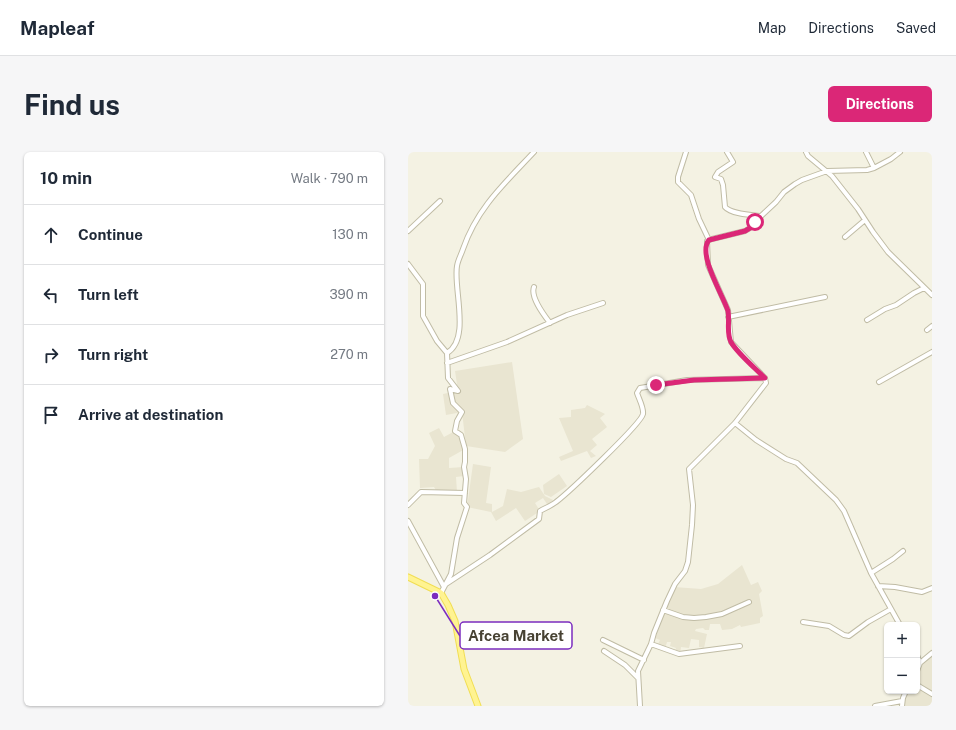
<!DOCTYPE html>
<html lang="en">
<head>
<meta charset="utf-8">
<style>
  body { margin:0; font-family:"Public Sans",sans-serif; background:#f6f6f7; color:#1f2937 }
  .controls { position:absolute; right:12px; bottom:12px; display:grid; overflow:hidden; border-radius:6px; box-shadow:0 1px 3px #0004 }
  .controls button { width:36px; height:36px; display:grid; place-items:center; padding:0; border:0; border-bottom:1px solid #e0e1e3; background:#fff; color:#1f2937; font:20px sans-serif }
  .stop { position:absolute; width:12px; height:12px; margin:-9px; border:3px solid #db2777; border-radius:50%; background:#fff }
  .stop.end { background:#db2777; border-color:#fff; box-shadow:0 1px 4px #0008 }
  .list { margin:0; padding:0; list-style:none }
  h2 { display:flex; justify-content:space-between; align-items:center; height:52px; margin:0; padding:0 16px; font-size:17px }
  h2 small { font-size:13px; font-weight:400; color:#747a83 }
  .list li { display:grid; grid-template-columns:26px 1fr auto; gap:12px; align-items:center; box-sizing:border-box; height:60px; padding:0 16px; border-top:1px solid #e0e1e3 }
  .list b { display:block; font-size:15px; white-space:nowrap }
  .list em { font-size:13px; font-style:normal; color:#747a83 }
  .icon { flex:none; width:22px; height:22px; fill:none; stroke:currentColor; stroke-width:2; stroke-linecap:round; stroke-linejoin:round }
  .map { position:relative; flex:none; width:524px; height:554px; overflow:hidden; border-radius:6px }
  header { display:flex; align-items:center; gap:24px; box-sizing:border-box; height:56px; padding:0 20px; background:#fff; border-bottom:1px solid #e0e1e3 }
  header strong { font-size:19px }
  nav { display:flex; gap:22px; margin-inline-start:auto; font-size:14px }
  .intro { display:flex; align-items:center; justify-content:space-between; box-sizing:border-box; height:96px; padding:0 24px }
  h1 { margin:0; font-size:28px }
  .button { padding:10px 18px; border-radius:6px; background:#db2777; color:#fff; font-size:14px; font-weight:700 }
  main { display:flex; gap:24px; padding:0 24px }
  aside { flex:1; background:#fff; border-radius:6px; box-shadow:0 1px 3px #0004 }
  .map>svg:first-child { display:block }
  .residential { fill:#e9e5d1 }
  .lines { fill:none; stroke-linecap:round; stroke-linejoin:round }
  .minor-casing { stroke:#c0bca5; stroke-width:6 }
  .major-casing { stroke:#f1de54; stroke-width:7 }
  .minor { stroke:#fff; stroke-width:4 }
  .major { stroke:#fff391; stroke-width:5 }
  .route { stroke:#db2777; stroke-width:5 }
  .leader { fill:none; stroke:#7b2cbf; stroke-width:1.5 }
  .callout-dot { fill:#7b2cbf; stroke:#fff; stroke-width:1.5 }
  .callout { fill:#fff; stroke:#7b2cbf; stroke-width:1.5 }
  .callout-label { font-size:15px; text-anchor:middle; font-weight:bold; fill:#474233 }
</style>
</head>
<body>
<header>
<strong>Mapleaf</strong>
<nav><a>Map</a><a>Directions</a><a>Saved</a></nav>
</header>
<div class="intro"><h1>Find us</h1><a class="button">Directions</a></div>
<main>
<aside>
<h2>10 min<small>Walk · 790 m</small></h2>
<ul class="list">
<li><svg class="icon" aria-label="ahead" viewBox="0 0 24 24"><path d="M12 20V5M6 11l6-6 6 6"/></svg><div><b>Continue</b></div><em>130 m</em></li>
<li><svg class="icon" aria-label="left" viewBox="0 0 24 24"><path d="M17 20v-9H6M10 6l-5 5 5 5"/></svg><div><b>Turn left</b></div><em>390 m</em></li>
<li><svg class="icon" aria-label="right" viewBox="0 0 24 24"><path d="M7 20v-9h11M14 6l5 5-5 5"/></svg><div><b>Turn right</b></div><em>270 m</em></li>
<li><svg class="icon" aria-label="arrive" viewBox="0 0 24 24"><path d="M6 21V4h12l-3 4 3 4H6"/></svg><div><b>Arrive at destination</b></div></li>
</ul>
</aside>
<div class="map">
<svg width="524" height="554" viewBox="0 0 524 554">
  <rect width="100%" height="100%" fill="#f4f2e3"/>
  <path class="residential" d="M 104,210 L 115,287 L 97,300 L 58,294 L 54,260 L 38,263 L 35,242 L 50,239 L 47,219 Z
    M 179,253 L 197,262 L 192,266 L 199,275 L 184,287 L 189,293 L 182,299 L 188,304 L 183,306 L 179,299 L 153,309 L 151,305 L 165,299 L 151,266 L 163,265 L 163,258 L 177,256 Z
    M 31,276 L 36,285 L 47,279 L 57,297 L 41,306 L 41,316 L 56,315 L 56,324 L 48,325 L 49,340 L 29,340 L 26,335 L 12,336 L 11,307 L 20,307 L 27,294 L 21,281 Z
    M 65,312 L 83,315 L 78,351 L 84,352 L 84,360 L 95,354 L 99,337 L 113,340 L 131,335 L 137,344 L 149,350 L 141,355 L 135,346 L 127,351 L 132,359 L 117,369 L 108,356 L 88,369 L 83,360 L 59,355 Z
    M 151,322 L 159,334 L 143,345 L 136,342 L 135,333 Z
    M 334,413 L 343,433 L 350,430 L 354,439 L 351,442 L 355,464 L 352,466 L 352,471 L 333,475 L 332,473 L 324,477 L 314,478 L 312,472 L 302,472 L 301,478 L 297,478 L 295,476 L 288,477 L 287,479 L 299,482 L 296,496 L 291,495 L 291,488 L 283,487 L 281,496 L 273,495 L 272,502 L 267,501 L 268,496 L 262,494 L 263,490 L 259,490 L 257,497 L 249,494 L 252,488 L 247,486 L 266,435 L 293,437 L 310,432 Z
    M 524,501 L 524,554 L 493,554 L 498,539 L 509,539 L 509,518 L 512,511 Z"/>
  <g class="lines">
    <g class="minor-casing">
      <path id="minor" d="M 278,0 L 270,25 L 270,30 L 283,43 L 291,67 L 301,88
        M 319,0 L 325,10 L 310,20 L 307,25 L 313,27 L 315,33 L 317,55 C 323,62 343,63 353,64
        M 398,0 L 400,4 L 424,24 L 450,57 L 465,80 L 480,100 L 524,143
        M 458,0 L 466,16
        M 0,79 L 32,49
        M 437,85 L 457,68
        M 0,112 L 15,132 L 15,164 L 29,189 L 39,201 L 40,226 L 50,239 L 42,237 L 45,251 L 54,260 L 49,269 L 47,279 L 53,283 L 57,297 L 57,310 L 56,315 L 58,327 L 56,351 L 59,355 L 49,386 L 43,422 L 33,441
        M 126,135 C 122,145 136,163 142,171
        M 320,165 L 417,145
        M 459,168 L 477,157 L 488,153 L 506,141 L 516,136
        M 519,178 L 524,174
        M 39,201 C 63,187 45,136 49,114 C 50,108 53,103 55,97 C 69,56 97,31 126,0
        M 39,211 L 99,190 L 159,163 L 195,151
        M 471,230 L 524,200
        M 327,271 L 348,288 L 378,307 L 389,311 L 428,348 L 436,359 L 463,421 L 492,473
        M 0,353 L 13,340 L 57,341
        M 0,369 L 36,435
        M 463,421 L 485,407 L 495,399
        M 38,432 L 82,403 L 131,367 L 132,359 C 137,356 143,354 148,350 C 160,341 233,272 235,262 C 236,256 231,247 229,241 L 232,236 L 279,228 L 357,226
        M 470,434 L 487,435 L 514,440 L 524,436
        M 255,458 L 275,465 L 286,466 L 298,465 L 314,462 L 341,450
        M 395,470 L 421,474 L 436,483 L 441,484 L 460,470 L 483,457
        M 195,488 L 236,508
        M 243,492 L 271,502 L 332,494
        M 196,499 L 217,513 L 230,526
        M 509,503 L 512,511 L 509,519
        M 512,511 L 524,501
        M 509,533 L 524,542
        M 232,554 L 230,519 L 243,492 L 246,481 L 259,449 L 267,432 L 277,419 L 280,410 L 284,373 L 285,353 L 281,317 L 327,271 L 358,231 L 357,226 L 323,190 L 320,158 L 300,113 L 299,89 L 304,87 L 337,79 L 342,76 L 353,64 L 368,50 L 376,40 L 387,32 L 394,28 L 419,19 L 459,18 L 466,16 L 483,7 L 492,0
        M 467,554 L 494,549
        M 494,554 L 495,546 L 498,539"/>
    </g>
    <g class="major-casing">
      <path id="major" d="M 0,425 L 33,441 L 40,453 L 47,469 L 56,517 L 70,554"/>
    </g>
    <use href="#minor" class="minor"/>
    <use href="#major" class="major"/>
  </g>
  <g class="lines">
    <path class="route" d="M 248,233 L 286,228 L 357,226 C 347,216 329,201 323,190 C 318,181 322,169 320,159 C 315,143 289,102 301,88 L 337,79 L 342,76 L 347,70"/>
  </g>
  <path class="leader" d="M27 444L52 484"/>
  <circle class="callout-dot" cx="27" cy="444" r="4"/>
  <rect class="callout" x="52" y="470" width="112" height="27" rx="4"/>
  <g class="callout-label">
    <text x="108" y="489">Afcea Market</text>
  </g>
</svg>
<div class="controls">
<button>+</button>
<button>−</button>
</div>
<div class="stop" style="left:347px;top:70px"></div>
<div class="stop end" style="left:248px;top:233px"></div>
</div>
</main>
</body>
</html>
